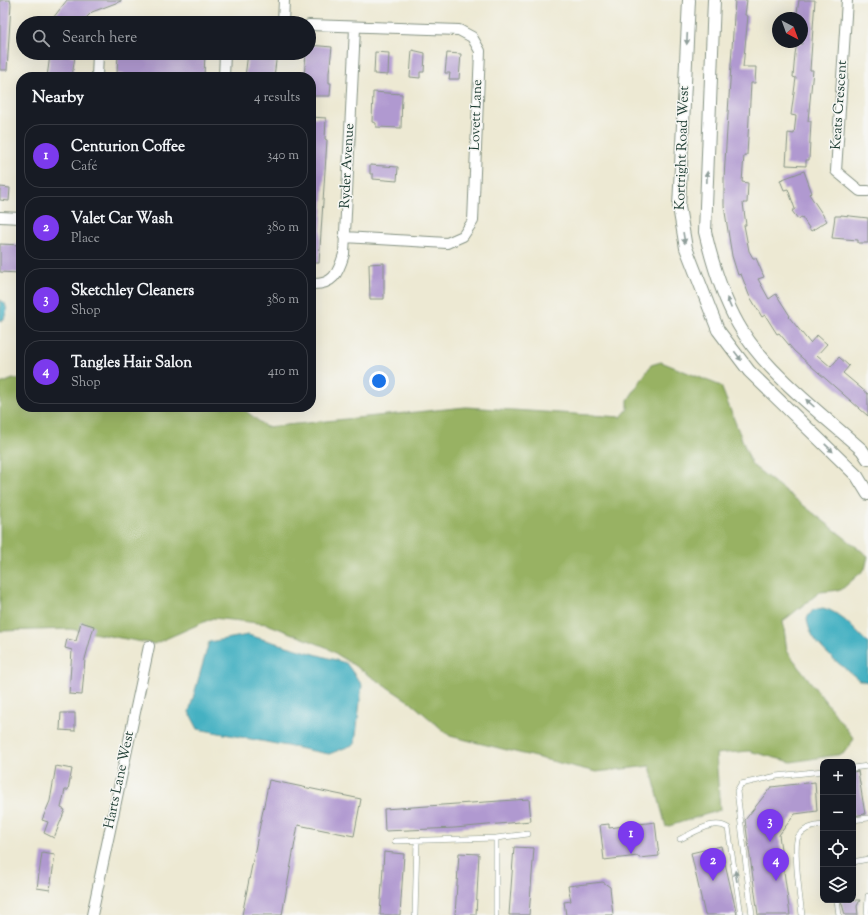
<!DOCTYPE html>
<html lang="en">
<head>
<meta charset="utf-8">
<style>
  body { margin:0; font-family:"Sorts Mill Goudy",serif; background:#242831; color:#f1f3f6 }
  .controls { position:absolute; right:12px; bottom:12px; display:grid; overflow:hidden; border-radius:8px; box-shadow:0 4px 16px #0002 }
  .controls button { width:36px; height:36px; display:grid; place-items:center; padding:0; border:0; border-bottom:1px solid #363941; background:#171b24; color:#f1f3f6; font:20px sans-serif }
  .compass { position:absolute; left:772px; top:12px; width:36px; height:36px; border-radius:50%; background:#171b24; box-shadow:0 4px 16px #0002; rotate:139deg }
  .you { position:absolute; left:379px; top:381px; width:14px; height:14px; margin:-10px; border:3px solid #fff; border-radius:50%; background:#1a73e8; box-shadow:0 0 0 6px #1a73e833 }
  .badge { display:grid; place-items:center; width:26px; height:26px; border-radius:50%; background:#7c3aed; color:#fff; font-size:13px; font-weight:700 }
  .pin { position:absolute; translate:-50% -33px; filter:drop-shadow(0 1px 2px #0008) }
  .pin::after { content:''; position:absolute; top:21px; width:14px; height:12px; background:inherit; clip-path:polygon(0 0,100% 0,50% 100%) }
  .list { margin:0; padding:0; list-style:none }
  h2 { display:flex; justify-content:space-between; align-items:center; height:52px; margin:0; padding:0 16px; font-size:17px }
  h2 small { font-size:13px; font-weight:400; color:#9ea1a6 }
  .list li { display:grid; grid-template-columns:26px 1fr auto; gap:12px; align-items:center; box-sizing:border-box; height:64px; margin:0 8px 8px; padding:0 8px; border:1px solid #363941; border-radius:16px }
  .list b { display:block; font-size:15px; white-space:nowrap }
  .list p { margin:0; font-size:13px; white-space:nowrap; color:#9ea1a6 }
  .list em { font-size:13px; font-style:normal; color:#9ea1a6 }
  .icon { flex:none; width:22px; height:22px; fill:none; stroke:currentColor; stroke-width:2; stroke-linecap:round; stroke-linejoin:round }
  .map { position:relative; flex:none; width:868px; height:915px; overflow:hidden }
  .search { position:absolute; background:#171b24; box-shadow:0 4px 16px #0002; left:16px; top:16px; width:300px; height:44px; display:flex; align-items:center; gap:10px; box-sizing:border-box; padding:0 14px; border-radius:22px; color:#9ea1a6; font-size:15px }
  .panel { position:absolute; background:#171b24; box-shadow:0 4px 16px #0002; left:16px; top:72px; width:300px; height:340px; border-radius:16px }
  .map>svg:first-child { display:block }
  .forest { fill:#98b264; stroke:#5c784c }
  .water { fill:#45b1c2; stroke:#32777b }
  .building { fill:#b099d0 }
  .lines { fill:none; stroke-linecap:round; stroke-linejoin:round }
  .service-casing { stroke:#869384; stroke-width:6 }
  .minor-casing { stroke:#869384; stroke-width:12 }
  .tertiary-casing { stroke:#869384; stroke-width:14 }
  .service { stroke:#fff; stroke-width:5 }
  .minor { stroke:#fff; stroke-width:10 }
  .tertiary { stroke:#fff; stroke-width:12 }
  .oneway { fill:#8f9e9a }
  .labels { text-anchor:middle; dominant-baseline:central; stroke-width:3; stroke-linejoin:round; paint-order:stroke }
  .street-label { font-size:14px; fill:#1f3d34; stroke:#f6f6f2 }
</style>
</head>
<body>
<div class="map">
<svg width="868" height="915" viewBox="0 0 868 915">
  <rect width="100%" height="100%" fill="#f6f6f2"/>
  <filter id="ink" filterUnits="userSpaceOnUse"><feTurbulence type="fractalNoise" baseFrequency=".025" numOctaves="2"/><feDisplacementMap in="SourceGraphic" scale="8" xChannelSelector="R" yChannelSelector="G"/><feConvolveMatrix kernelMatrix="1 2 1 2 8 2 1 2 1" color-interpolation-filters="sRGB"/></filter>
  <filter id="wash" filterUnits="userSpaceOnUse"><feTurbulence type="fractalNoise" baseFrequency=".012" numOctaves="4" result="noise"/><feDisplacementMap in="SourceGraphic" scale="16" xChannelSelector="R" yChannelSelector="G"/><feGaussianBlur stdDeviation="0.9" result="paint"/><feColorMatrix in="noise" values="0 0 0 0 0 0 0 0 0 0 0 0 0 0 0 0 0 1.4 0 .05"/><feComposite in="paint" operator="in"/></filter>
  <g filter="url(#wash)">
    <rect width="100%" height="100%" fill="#ede9d3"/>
    <path class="forest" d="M 661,362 L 721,386 L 752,465 L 868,556 L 865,569 L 841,590 L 820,592 L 783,621 L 787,651 L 854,739 L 843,754 L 791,762 L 749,751 L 716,754 L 720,810 L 666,827 L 650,766 L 596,772 L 450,736 L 410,702 L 326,647 L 267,624 L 213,618 L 154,644 L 70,629 L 0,631 L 0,384 L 13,379 L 21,379 L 21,407 L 241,407 L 266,427 L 466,407 L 621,417 L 628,409 L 628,400 L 651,365 Z"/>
    <path class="water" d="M 0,300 L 5,303 L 7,310 L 4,319 L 0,321 Z
      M 823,608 C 841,612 855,631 868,643 L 868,682 L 859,680 C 840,663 809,645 807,618 L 813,610 Z
      M 248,635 L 346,663 L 362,685 L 355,744 L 329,754 L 198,729 L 189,712 L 209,642 Z"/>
    <g id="blocks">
      <path class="building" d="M 0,0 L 10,0 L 11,4 L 7,70 L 0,70 Z
        M 67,0 L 121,0 L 121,1 L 92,12 L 81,23 L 60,23 L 53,18 Z
        M 735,0 L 747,0 L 745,15 L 748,16 L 743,67 L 756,67 L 755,83 L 751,83 L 747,155 L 744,155 L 742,182 L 748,183 L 747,203 L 743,203 L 746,225 L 744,225 L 749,251 L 753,258 L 756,258 L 764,277 L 758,279 L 769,299 L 776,294 L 790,316 L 789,317 L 810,343 L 817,335 L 827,344 L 817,355 L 831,367 L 839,357 L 849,366 L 843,373 L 868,394 L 868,416 L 794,351 L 779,333 L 777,334 L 765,315 L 762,317 L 749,295 L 741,274 L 738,275 L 732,256 L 724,206 L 724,178 Z
        M 799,0 L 815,0 L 810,70 L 813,70 L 808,121 L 811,121 L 809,160 L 806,160 L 806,166 L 786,165 L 788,133 L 794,134 L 796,116 L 791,115 L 796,78 L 793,77 L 795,54 L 797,43 L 802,44 L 802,18 L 798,18 L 797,13 Z
        M 309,45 L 332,47 L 329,73 L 329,83 L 331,83 L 330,96 L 311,96 L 311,77 L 304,77 L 306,53 L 309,53 Z
        M 412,50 L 425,53 L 424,72 L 420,72 L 420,78 L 410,77 Z
        M 375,52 L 389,53 L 388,75 L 374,74 Z
        M 118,53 L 205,53 L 204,76 L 168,74 L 168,76 L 150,75 L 150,77 L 117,74 Z
        M 248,53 L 277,53 L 274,77 L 245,77 Z
        M 447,53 L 461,54 L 459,79 L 449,79 L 450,73 L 445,73 Z
        M 62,54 L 75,56 L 72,77 L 47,77 L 50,55 L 61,57 Z
        M 373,92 L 402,94 L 401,128 L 376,127 L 376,123 L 372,122 Z
        M 311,117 L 326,118 L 325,139 L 327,140 L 319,263 L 311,263 Z
        M 370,165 L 398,167 L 397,181 L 373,179 L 373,174 L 370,174 Z
        M 804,171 L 812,193 L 809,194 L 827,221 L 811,231 L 802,217 L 798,219 L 792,211 L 795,209 L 788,189 L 784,190 L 780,180 Z
        M 0,187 L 10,188 L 9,201 L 0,200 Z
        M 841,215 L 868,218 L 868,243 L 858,243 L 858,240 L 832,238 L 835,216 L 841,216 Z
        M 0,244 L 21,245 L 19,273 L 0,272 Z
        M 384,263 L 384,299 L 370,299 L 369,264 Z
        M 81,622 L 94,626 L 85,659 L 82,695 L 69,694 L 72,650 L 65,648 L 67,639 L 76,641 Z
        M 61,713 L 75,713 L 75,731 L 60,730 Z
        M 56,766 L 72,769 L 68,790 L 65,790 L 61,808 L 65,810 L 54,838 L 44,833 L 48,822 L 42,820 L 50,801 Z
        M 858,771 L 865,814 L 853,816 L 853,772 Z
        M 269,780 L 361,799 L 354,836 L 298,825 L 282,915 L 242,915 Z
        M 815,782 L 817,811 L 795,814 L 779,835 L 790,915 L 758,915 L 745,820 L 771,787 Z
        M 529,799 L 531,821 L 455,828 L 385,831 L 384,809 Z
        M 655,822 L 659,856 L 639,858 L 638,856 L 604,860 L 600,825 L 609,824 L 609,828 Z
        M 721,846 L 737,915 L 705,915 L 691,853 Z
        M 514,847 L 534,848 L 529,915 L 509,915 Z
        M 384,852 L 404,854 L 400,915 L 380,915 Z
        M 42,853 L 55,855 L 50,890 L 37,888 Z
        M 459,853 L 479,854 L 476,915 L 455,915 Z
        M 603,882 L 610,887 L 613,915 L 566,915 L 564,902 L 571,901 L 568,886 Z
        M 841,900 L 860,900 L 857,906 L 858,915 L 845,915 Z"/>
    </g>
  </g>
  <g filter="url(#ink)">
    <use href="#blocks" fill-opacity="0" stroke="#869384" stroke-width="1"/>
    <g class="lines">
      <g class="service-casing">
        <path id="service" d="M 853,768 L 868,766
          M 853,820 L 868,818
          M 680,839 C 694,833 714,818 728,828 L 741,915
          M 395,841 L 496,838 L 528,834
          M 853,862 L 868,859
          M 837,900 L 839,915
          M 415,915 L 417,840
          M 496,915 L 496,838
          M 752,915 L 737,791 L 741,784 L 777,776 L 823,771
          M 802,915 C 800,901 793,846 798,837 C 804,828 813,826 823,825
          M 867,915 L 868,896"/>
      </g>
      <g class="minor-casing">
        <path id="minor" d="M 847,0 L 836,171 L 860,191 L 868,191
          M 283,23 L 284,0
          M 309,25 L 459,30 L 472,37 L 480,51 L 473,221 L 463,236 L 447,243 L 344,237
          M 97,77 L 98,53
          M 224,77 L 225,53
          M 0,217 L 21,218
          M 311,284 C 333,285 338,274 344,254 L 355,28
          M 92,915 L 149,646"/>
      </g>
      <g class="tertiary-casing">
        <path id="tertiary" d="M 689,0 L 679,207 L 686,248 L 718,330 L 749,371 L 857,476 L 868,494
          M 714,0 L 705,232 C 712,262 723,297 738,324 C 764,371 822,414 862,450 L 868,459"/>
      </g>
      <use href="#service" class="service"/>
      <use href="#minor" class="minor"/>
      <use href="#tertiary" class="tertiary"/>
    </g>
    <defs><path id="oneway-solid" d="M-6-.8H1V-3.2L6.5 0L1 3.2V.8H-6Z"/></defs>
    <g class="oneway">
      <use href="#oneway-solid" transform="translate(687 39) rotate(93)"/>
      <use href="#oneway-solid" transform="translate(707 177) rotate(-88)"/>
      <use href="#oneway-solid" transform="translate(684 238) rotate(81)"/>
      <use href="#oneway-solid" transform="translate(729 303) rotate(-113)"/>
      <use href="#oneway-solid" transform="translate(738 356) rotate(53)"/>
      <use href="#oneway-solid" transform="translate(810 403) rotate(-138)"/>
      <use href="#oneway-solid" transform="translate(829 448) rotate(44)"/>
      <use href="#oneway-solid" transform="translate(736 876) rotate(-99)"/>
    </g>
  </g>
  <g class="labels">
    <g class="street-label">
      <text transform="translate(840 105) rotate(-86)">Keats Crescent</text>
      <text transform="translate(477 115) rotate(-88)">Lovett Lane</text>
      <text transform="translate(683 148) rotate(-88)">Kortright Road West</text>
      <text transform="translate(348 166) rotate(-87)">Ryder Avenue</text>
      <text transform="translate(120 780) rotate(-78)">Harts Lane West</text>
    </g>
  </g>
</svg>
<div class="controls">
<button>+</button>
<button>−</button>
<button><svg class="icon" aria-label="locate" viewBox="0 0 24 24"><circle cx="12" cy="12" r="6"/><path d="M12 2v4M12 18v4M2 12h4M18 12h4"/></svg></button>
<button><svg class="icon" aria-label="layers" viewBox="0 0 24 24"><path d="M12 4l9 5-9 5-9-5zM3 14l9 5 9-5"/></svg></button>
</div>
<svg class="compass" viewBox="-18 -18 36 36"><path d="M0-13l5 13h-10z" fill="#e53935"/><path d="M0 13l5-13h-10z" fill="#9ea1a6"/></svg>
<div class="you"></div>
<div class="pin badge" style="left:631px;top:854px">1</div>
<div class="pin badge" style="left:713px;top:881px">2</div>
<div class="pin badge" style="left:770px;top:842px">3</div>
<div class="pin badge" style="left:776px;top:881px">4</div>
<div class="search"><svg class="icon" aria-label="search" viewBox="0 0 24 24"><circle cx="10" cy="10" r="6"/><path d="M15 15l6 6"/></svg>Search here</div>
<section class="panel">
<h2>Nearby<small>4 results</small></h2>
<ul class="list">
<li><span class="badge">1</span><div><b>Centurion Coffee</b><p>Café</p></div><em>340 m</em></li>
<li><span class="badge">2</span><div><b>Valet Car Wash</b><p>Place</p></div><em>380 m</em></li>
<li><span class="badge">3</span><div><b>Sketchley Cleaners</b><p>Shop</p></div><em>380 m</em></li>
<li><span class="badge">4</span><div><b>Tangles Hair Salon</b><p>Shop</p></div><em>410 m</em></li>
</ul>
</section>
</div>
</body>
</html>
